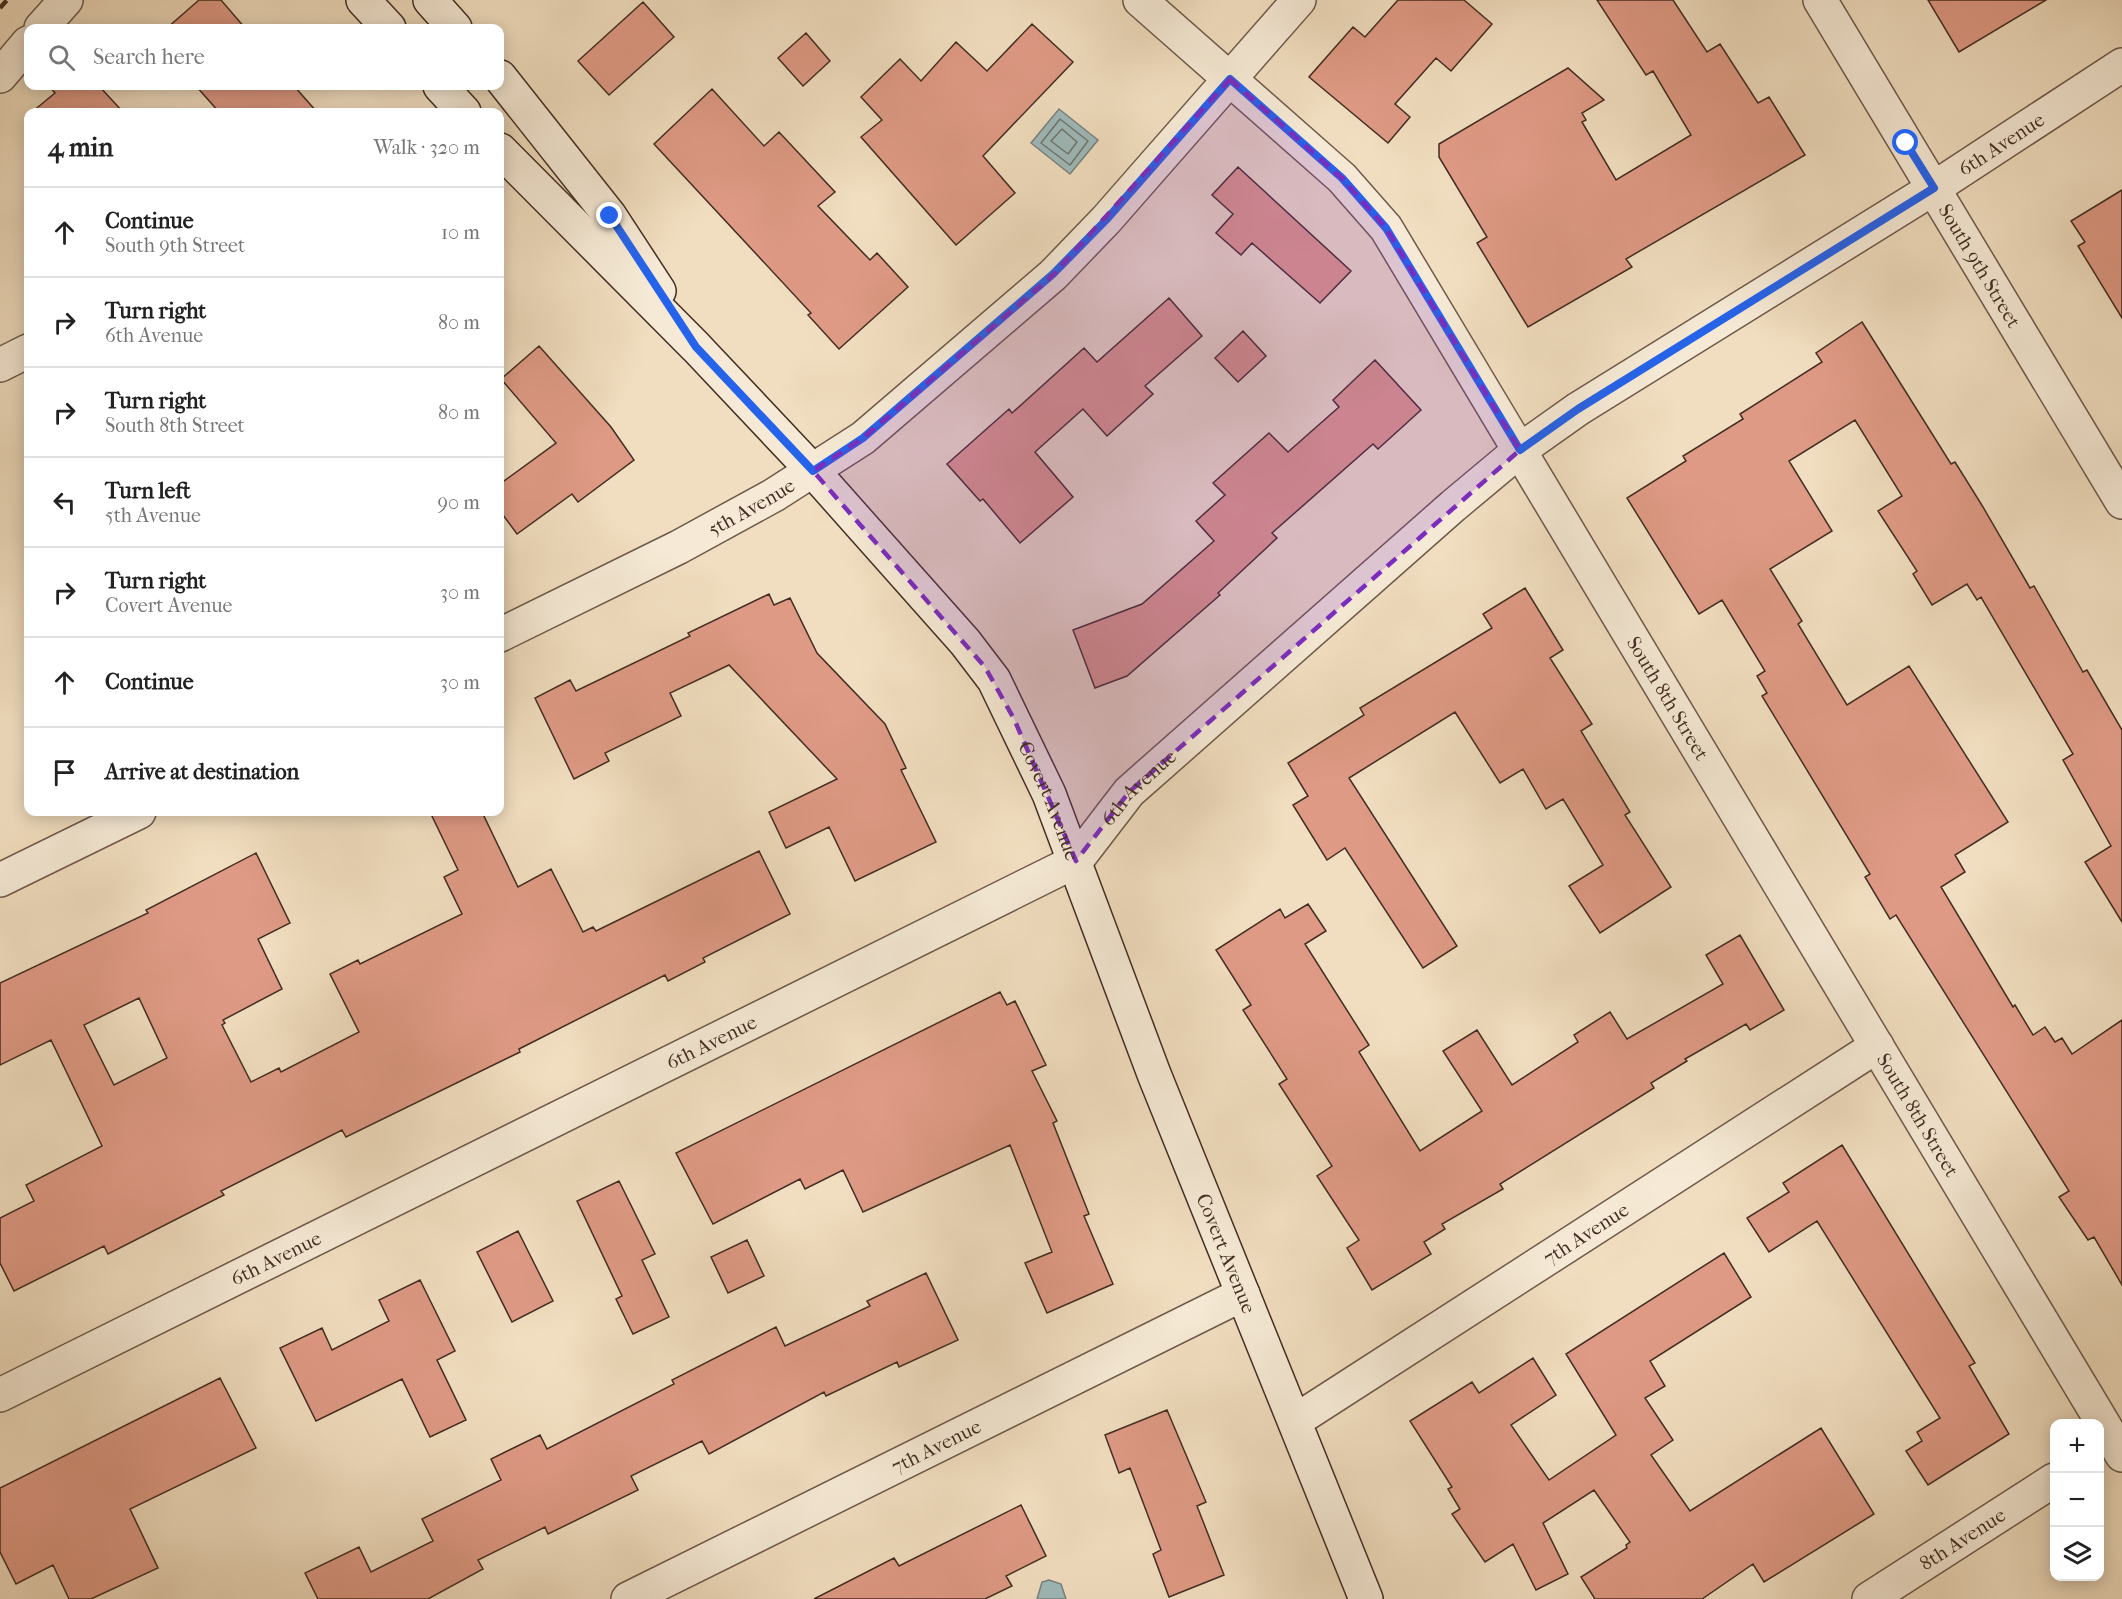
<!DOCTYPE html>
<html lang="en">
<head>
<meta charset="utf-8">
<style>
  body { margin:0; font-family:"IM FELL French Canon",serif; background:#f2f2f2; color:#222 }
  .controls { position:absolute; right:18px; bottom:18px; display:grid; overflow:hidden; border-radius:12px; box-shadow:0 3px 15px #0003 }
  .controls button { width:54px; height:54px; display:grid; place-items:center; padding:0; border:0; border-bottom:2px solid #e0e0e0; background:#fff; color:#222; font:30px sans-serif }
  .stop { position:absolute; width:18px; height:18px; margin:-14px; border:4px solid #2563eb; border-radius:50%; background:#fff }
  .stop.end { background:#2563eb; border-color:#fff; box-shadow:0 2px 6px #0008 }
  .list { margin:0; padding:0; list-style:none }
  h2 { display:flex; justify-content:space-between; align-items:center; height:78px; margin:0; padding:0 24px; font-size:26px }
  h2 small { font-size:20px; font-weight:400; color:#767676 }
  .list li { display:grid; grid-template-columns:39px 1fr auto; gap:18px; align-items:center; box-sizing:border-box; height:90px; padding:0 24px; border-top:2px solid #e0e0e0 }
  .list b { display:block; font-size:22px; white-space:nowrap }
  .list p { margin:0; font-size:20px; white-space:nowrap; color:#767676 }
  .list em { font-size:20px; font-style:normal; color:#767676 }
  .icon { flex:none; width:33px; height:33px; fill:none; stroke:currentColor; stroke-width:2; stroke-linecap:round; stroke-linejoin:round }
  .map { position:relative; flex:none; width:2122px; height:1599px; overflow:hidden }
  .search { position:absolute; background:#fff; box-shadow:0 3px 15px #0003; left:24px; top:24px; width:480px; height:66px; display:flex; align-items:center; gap:15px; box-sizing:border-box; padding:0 21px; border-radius:12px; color:#767676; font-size:22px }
  .panel { position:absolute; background:#fff; box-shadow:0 3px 15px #0003; left:24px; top:108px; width:480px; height:708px; border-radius:12px }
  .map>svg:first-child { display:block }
  .water { fill:#9ebabb; stroke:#79827e; stroke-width:1.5 }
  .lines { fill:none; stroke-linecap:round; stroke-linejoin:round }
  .shore { stroke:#70746e; stroke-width:1.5 }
  .building { fill:#df9a85; stroke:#422d22; stroke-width:1.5; fill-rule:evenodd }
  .street-casing { stroke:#6e594a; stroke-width:36 }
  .secondary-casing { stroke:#422d22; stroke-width:36 }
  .street { stroke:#f6ead6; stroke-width:33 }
  .secondary { stroke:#f6ead6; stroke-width:33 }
  .rail { stroke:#422d22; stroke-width:4.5; stroke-dasharray:10 10; stroke-linecap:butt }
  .route { stroke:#2563eb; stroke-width:8 }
  .marked { fill:#7b2cbf; fill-opacity:0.2; stroke:#7b2cbf; stroke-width:4.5; stroke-dasharray:12 8; stroke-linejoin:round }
  .labels { text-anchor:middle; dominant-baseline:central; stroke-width:5; stroke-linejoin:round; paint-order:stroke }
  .street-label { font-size:20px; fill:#422d22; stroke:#f6ead6 }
</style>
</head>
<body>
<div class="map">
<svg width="2122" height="1599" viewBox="0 0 2122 1599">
  <rect width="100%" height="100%" fill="#f1dec0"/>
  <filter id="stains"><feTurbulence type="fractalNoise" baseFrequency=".00333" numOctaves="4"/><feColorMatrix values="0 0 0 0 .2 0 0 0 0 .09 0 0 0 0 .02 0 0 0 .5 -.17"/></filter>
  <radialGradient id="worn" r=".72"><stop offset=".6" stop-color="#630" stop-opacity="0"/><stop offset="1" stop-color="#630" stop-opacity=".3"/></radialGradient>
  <path class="water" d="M 1059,109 L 1098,140 L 1070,174 L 1031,143 Z
    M 1049,1580 L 1061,1584 L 1066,1599 L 1037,1599 L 1042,1582 Z"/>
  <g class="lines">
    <path class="shore" d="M 1060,119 L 1088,141 L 1070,165 L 1041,143 Z
      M 1062,129 L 1077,142 L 1068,154 L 1051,141 Z"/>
  </g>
  <path class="building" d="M 199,0 L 221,0 L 245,28 L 167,28 Z
    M 1398,0 L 1464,0 L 1492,24 L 1451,71 L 1436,58 L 1395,104 L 1410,117 L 1388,143 L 1309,77 L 1353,27 L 1365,37 Z
    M 1597,0 L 1673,0 L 1707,52 L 1720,44 L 1758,103 L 1769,97 L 1805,155 L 1626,259 L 1632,267 L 1528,327 L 1477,243 L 1487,237 L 1439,157 L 1439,144 L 1568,68 L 1604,100 L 1582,113 L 1586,120 L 1582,122 L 1616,180 L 1691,135 L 1653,71 L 1646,75 Z
    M 1928,0 L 2046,0 L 1959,52 Z
    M 643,2 L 674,37 L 609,95 L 578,61 Z
    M 1032,24 L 1073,62 L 983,156 L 1015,193 L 956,245 L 861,137 L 882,120 L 861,97 L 900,59 L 921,81 L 956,42 L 987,71 Z
    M 806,33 L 830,61 L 803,86 L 778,58 Z
    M 49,86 L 99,86 L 123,112 L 32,112 L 55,93 Z
    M 196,86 L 294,86 L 317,112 L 219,112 Z
    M 712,89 L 764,146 L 779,132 L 835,192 L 818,206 L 870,260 L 877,253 L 908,287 L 839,349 L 808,315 L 811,313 L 654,144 Z
    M 1238,167 L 1351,271 L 1320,303 L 1252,243 L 1241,255 L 1216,233 L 1233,214 L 1212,195 Z
    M 2122,190 L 2122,318 L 2078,246 L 2085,242 L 2071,221 Z
    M 1169,298 L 1202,336 L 1145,386 L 1153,394 L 1107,436 L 1083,409 L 1035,452 L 1073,497 L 1020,543 L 983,499 L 980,501 L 947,464 L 1009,409 L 1012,413 L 1084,348 L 1097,362 Z
    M 1862,322 L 1951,464 L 1955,462 L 1983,507 L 2030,588 L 2034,586 L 2083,672 L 2087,670 L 2122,730 L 2122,922 L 2085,862 L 2111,846 L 2063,760 L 2073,754 L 1981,597 L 1977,600 L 1967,584 L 1932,605 L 1913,574 L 1917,571 L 1878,511 L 1902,496 L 1855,420 L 1789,461 L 1832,531 L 1770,569 L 1802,621 L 1798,624 L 1847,705 L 1909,666 L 2008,822 L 1955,855 L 1965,872 L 1941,887 L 2013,1007 L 2015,1005 L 2033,1035 L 2045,1027 L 2055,1042 L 2062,1038 L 2072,1054 L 2122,1020 L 2122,1285 L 2094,1237 L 2088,1240 L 2059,1197 L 2069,1191 L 1896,915 L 1890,919 L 1865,877 L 1870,874 L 1762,696 L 1767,693 L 1757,676 L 1765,671 L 1722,600 L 1699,614 L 1627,498 L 1686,461 L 1683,456 L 1743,419 L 1740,414 L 1822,362 L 1816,353 Z
    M 1243,331 L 1266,356 L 1238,382 L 1215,358 Z
    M 539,346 L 611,427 L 634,460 L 578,502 L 572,494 L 517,534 L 500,511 L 500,484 L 556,443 L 501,379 Z
    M 1375,360 L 1421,410 L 1378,449 L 1373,444 L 1272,533 L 1277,538 L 1218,593 L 1220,595 L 1127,676 L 1095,688 L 1073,630 L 1142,604 L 1214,541 L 1196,521 L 1225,495 L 1213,483 L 1269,433 L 1288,452 L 1339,407 L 1333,400 Z
    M 1525,588 L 1563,650 L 1550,658 L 1592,724 L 1581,731 L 1630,812 L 1625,815 L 1671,887 L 1600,933 L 1569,886 L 1603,865 L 1563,799 L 1546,809 L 1523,769 L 1500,783 L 1455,712 L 1349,778 L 1457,946 L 1423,968 L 1345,848 L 1327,860 L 1293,805 L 1308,796 L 1288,763 L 1364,715 L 1360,708 L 1492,628 L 1483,614 Z
    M 769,594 L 774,605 L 790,598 L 817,653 L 885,724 L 906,768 L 901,770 L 936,842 L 855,881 L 829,827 L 786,848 L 769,812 L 837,779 L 729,665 L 670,693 L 681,716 L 605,753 L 609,761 L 574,779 L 535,698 L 570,680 L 576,691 L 690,636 L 688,633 Z
    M 430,812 L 482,812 L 518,887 L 551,869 L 583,932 L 593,927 L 596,931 L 759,851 L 790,914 L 703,958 L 705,962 L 668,981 L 665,975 L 519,1049 L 520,1052 L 346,1137 L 342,1130 L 221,1191 L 224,1195 L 108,1254 L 104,1246 L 14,1291 L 0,1263 L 0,1218 L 34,1201 L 26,1185 L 102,1146 L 51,1040 L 0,1065 L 0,983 L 148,913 L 146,910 L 256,853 L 290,923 L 258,939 L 282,989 L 223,1020 L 225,1023 L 222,1025 L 251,1082 L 279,1068 L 281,1072 L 359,1032 L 330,974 L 358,960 L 360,964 L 462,914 L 444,877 L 458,870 ZM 139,998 L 167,1058 L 114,1085 L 84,1025 Z
    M 1308,904 L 1326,931 L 1305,944 L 1369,1045 L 1359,1052 L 1420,1151 L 1482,1111 L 1443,1051 L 1477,1030 L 1512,1085 L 1578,1042 L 1574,1035 L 1610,1012 L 1627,1039 L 1723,984 L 1706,955 L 1740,935 L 1784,1010 L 1750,1030 L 1746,1024 L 1685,1059 L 1687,1061 L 1651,1083 L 1654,1088 L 1500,1184 L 1503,1189 L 1442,1224 L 1445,1229 L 1424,1242 L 1431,1254 L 1372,1290 L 1347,1248 L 1359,1240 L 1317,1176 L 1332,1166 L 1279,1084 L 1287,1079 L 1243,1010 L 1251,1005 L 1216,950 L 1280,909 L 1285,918 Z
    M 1000,992 L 1007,1005 L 1015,1001 L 1046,1065 L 1032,1071 L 1057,1121 L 1053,1123 L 1089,1214 L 1084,1216 L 1113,1284 L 1047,1313 L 1025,1263 L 1052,1252 L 1010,1145 L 863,1212 L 843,1170 L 805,1189 L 800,1179 L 713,1224 L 676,1153 Z
    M 1842,1145 L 1975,1363 L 1969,1366 L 2009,1434 L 1928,1485 L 1906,1451 L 1922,1441 L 1917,1432 L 1940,1418 L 1817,1221 L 1769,1252 L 1747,1218 L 1789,1192 L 1783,1183 Z
    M 619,1181 L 655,1254 L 642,1260 L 669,1317 L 633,1334 L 616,1299 L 622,1296 L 577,1201 Z
    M 518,1231 L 553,1301 L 512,1322 L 477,1252 Z
    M 747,1240 L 764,1276 L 728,1293 L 711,1257 Z
    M 1724,1253 L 1751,1297 L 1650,1361 L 1665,1386 L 1645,1398 L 1673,1440 L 1651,1455 L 1690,1511 L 1821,1428 L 1874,1514 L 1764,1582 L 1753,1564 L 1702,1599 L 1595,1599 L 1581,1577 L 1627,1548 L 1626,1545 L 1630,1542 L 1594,1490 L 1543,1523 L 1568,1574 L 1536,1590 L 1513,1544 L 1485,1562 L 1452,1514 L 1460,1509 L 1448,1489 L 1452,1487 L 1410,1421 L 1472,1382 L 1479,1393 L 1533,1358 L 1556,1395 L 1511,1425 L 1549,1480 L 1616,1435 L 1566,1354 Z
    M 926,1273 L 958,1340 L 899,1367 L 897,1362 L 826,1396 L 824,1392 L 709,1454 L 702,1441 L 631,1476 L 638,1490 L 548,1534 L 545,1527 L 478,1560 L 483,1569 L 428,1599 L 318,1599 L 305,1573 L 359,1547 L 371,1572 L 433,1541 L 422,1519 L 501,1480 L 491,1459 L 540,1435 L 547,1449 L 674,1384 L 672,1380 L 776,1327 L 785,1346 L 870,1306 L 867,1301 Z
    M 420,1280 L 455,1351 L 437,1360 L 466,1420 L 430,1437 L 402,1379 L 316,1421 L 280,1348 L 322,1328 L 332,1350 L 389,1321 L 379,1300 Z
    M 220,1378 L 256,1448 L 130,1509 L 158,1568 L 91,1599 L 69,1599 L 53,1565 L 16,1584 L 0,1552 L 0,1488 Z
    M 1167,1410 L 1206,1502 L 1197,1506 L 1224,1575 L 1169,1597 L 1153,1554 L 1161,1550 L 1130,1468 L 1119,1473 L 1105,1435 Z
    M 1021,1505 L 1046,1556 L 1006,1576 L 1012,1586 L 985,1599 L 814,1599 L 894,1558 L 899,1566 Z"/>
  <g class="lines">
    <g class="street-casing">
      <g id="street">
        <path id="s1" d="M 1140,0 L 1342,178 L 1386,228 L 2122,1455"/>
        <path id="s2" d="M 1820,0 L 2122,502"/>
        <path d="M 41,28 L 66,0"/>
        <path d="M 0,76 L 28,43"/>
        <path d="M 0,365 L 28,351"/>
        <path id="s3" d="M 500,635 L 679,547 L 774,495 L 863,438 L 1053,275 L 1106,220 L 1299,0"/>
        <path d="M 0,880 L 139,812"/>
        <path id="s4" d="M 0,1395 L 1076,861 L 1129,792 L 1453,506 L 1520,450 L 1578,409 L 1934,188 L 2122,65"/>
        <path id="s5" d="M 1295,1421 L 1877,1046"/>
        <path id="s6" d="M 628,1599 L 1243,1294"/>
        <path id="s7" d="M 1869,1599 L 2054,1480"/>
      </g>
    </g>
    <g class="secondary-casing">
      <g id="secondary">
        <path d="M 363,0 L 389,28"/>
        <path d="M 430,0 L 455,28"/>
        <path d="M 500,77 L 610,216 L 659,291"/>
        <path d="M 440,86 L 464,112"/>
        <path id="s8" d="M 500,150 L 696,347 L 813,471 L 965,642 L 994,680 L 1049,794 L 1154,1074 L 1366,1599"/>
      </g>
    </g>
    <use href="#street" class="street"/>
    <use href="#secondary" class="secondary"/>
    <path class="rail" d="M 0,8 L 7,0"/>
  </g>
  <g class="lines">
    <path class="route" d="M 610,216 L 696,347 L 813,471 L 863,438 L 1053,274 L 1106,220 L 1230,79 L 1342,178 L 1386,228 L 1520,450 L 1578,409 L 1934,188 L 1906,143"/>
  </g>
  <path class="marked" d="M 1230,79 L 1342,178 L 1386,228 L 1520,450 L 1129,792 L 1076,861 L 1014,719 L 985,667 L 813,471 L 863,438 L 1053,275 Z"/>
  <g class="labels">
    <g class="street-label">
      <text stroke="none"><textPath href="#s4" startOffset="2378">6th Avenue</textPath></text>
      <text stroke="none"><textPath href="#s2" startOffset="310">South 9th Street</textPath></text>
      <text stroke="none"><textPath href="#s3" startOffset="282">5th Avenue</textPath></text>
      <text stroke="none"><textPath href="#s1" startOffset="884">South 8th Street</textPath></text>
      <text stroke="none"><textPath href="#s4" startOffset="1298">6th Avenue</textPath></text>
      <text stroke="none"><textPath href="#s8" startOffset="858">Covert Avenue</textPath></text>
      <text stroke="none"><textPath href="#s4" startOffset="794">6th Avenue</textPath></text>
      <text stroke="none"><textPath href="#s1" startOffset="1370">South 8th Street</textPath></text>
      <text stroke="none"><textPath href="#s5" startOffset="346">7th Avenue</textPath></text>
      <text stroke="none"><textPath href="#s8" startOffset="1344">Covert Avenue</textPath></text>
      <text stroke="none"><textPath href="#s4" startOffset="308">6th Avenue</textPath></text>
      <text stroke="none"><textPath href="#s6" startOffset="344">7th Avenue</textPath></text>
      <text stroke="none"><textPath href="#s7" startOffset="111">8th Avenue</textPath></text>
    </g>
  </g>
  <rect width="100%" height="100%" filter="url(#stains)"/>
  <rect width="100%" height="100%" fill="url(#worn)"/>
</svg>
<div class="controls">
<button>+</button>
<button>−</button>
<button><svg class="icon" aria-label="layers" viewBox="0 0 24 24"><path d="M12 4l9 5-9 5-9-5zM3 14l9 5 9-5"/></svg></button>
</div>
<div class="stop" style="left:1906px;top:143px"></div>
<div class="stop end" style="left:610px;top:216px"></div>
<div class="search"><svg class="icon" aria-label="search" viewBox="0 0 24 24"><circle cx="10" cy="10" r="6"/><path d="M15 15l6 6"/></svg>Search here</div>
<section class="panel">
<h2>4 min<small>Walk · 320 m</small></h2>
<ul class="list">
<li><svg class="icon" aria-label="ahead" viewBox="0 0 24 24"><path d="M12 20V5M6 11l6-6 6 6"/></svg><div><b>Continue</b><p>South 9th Street</p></div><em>10 m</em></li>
<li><svg class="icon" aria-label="right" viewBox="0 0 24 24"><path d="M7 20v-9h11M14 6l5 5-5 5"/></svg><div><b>Turn right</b><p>6th Avenue</p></div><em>80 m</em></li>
<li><svg class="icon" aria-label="right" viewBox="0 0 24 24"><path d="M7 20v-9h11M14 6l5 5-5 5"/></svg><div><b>Turn right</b><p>South 8th Street</p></div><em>80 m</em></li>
<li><svg class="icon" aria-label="left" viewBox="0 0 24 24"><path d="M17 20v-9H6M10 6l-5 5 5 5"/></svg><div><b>Turn left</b><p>5th Avenue</p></div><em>90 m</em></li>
<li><svg class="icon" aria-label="right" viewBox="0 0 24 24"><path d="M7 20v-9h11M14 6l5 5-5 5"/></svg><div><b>Turn right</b><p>Covert Avenue</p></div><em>30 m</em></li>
<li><svg class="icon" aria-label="ahead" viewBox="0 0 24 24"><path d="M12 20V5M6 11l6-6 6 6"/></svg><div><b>Continue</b></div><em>30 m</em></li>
<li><svg class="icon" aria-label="arrive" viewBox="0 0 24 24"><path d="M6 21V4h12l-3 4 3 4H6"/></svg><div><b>Arrive at destination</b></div></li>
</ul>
</section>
</div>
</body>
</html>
